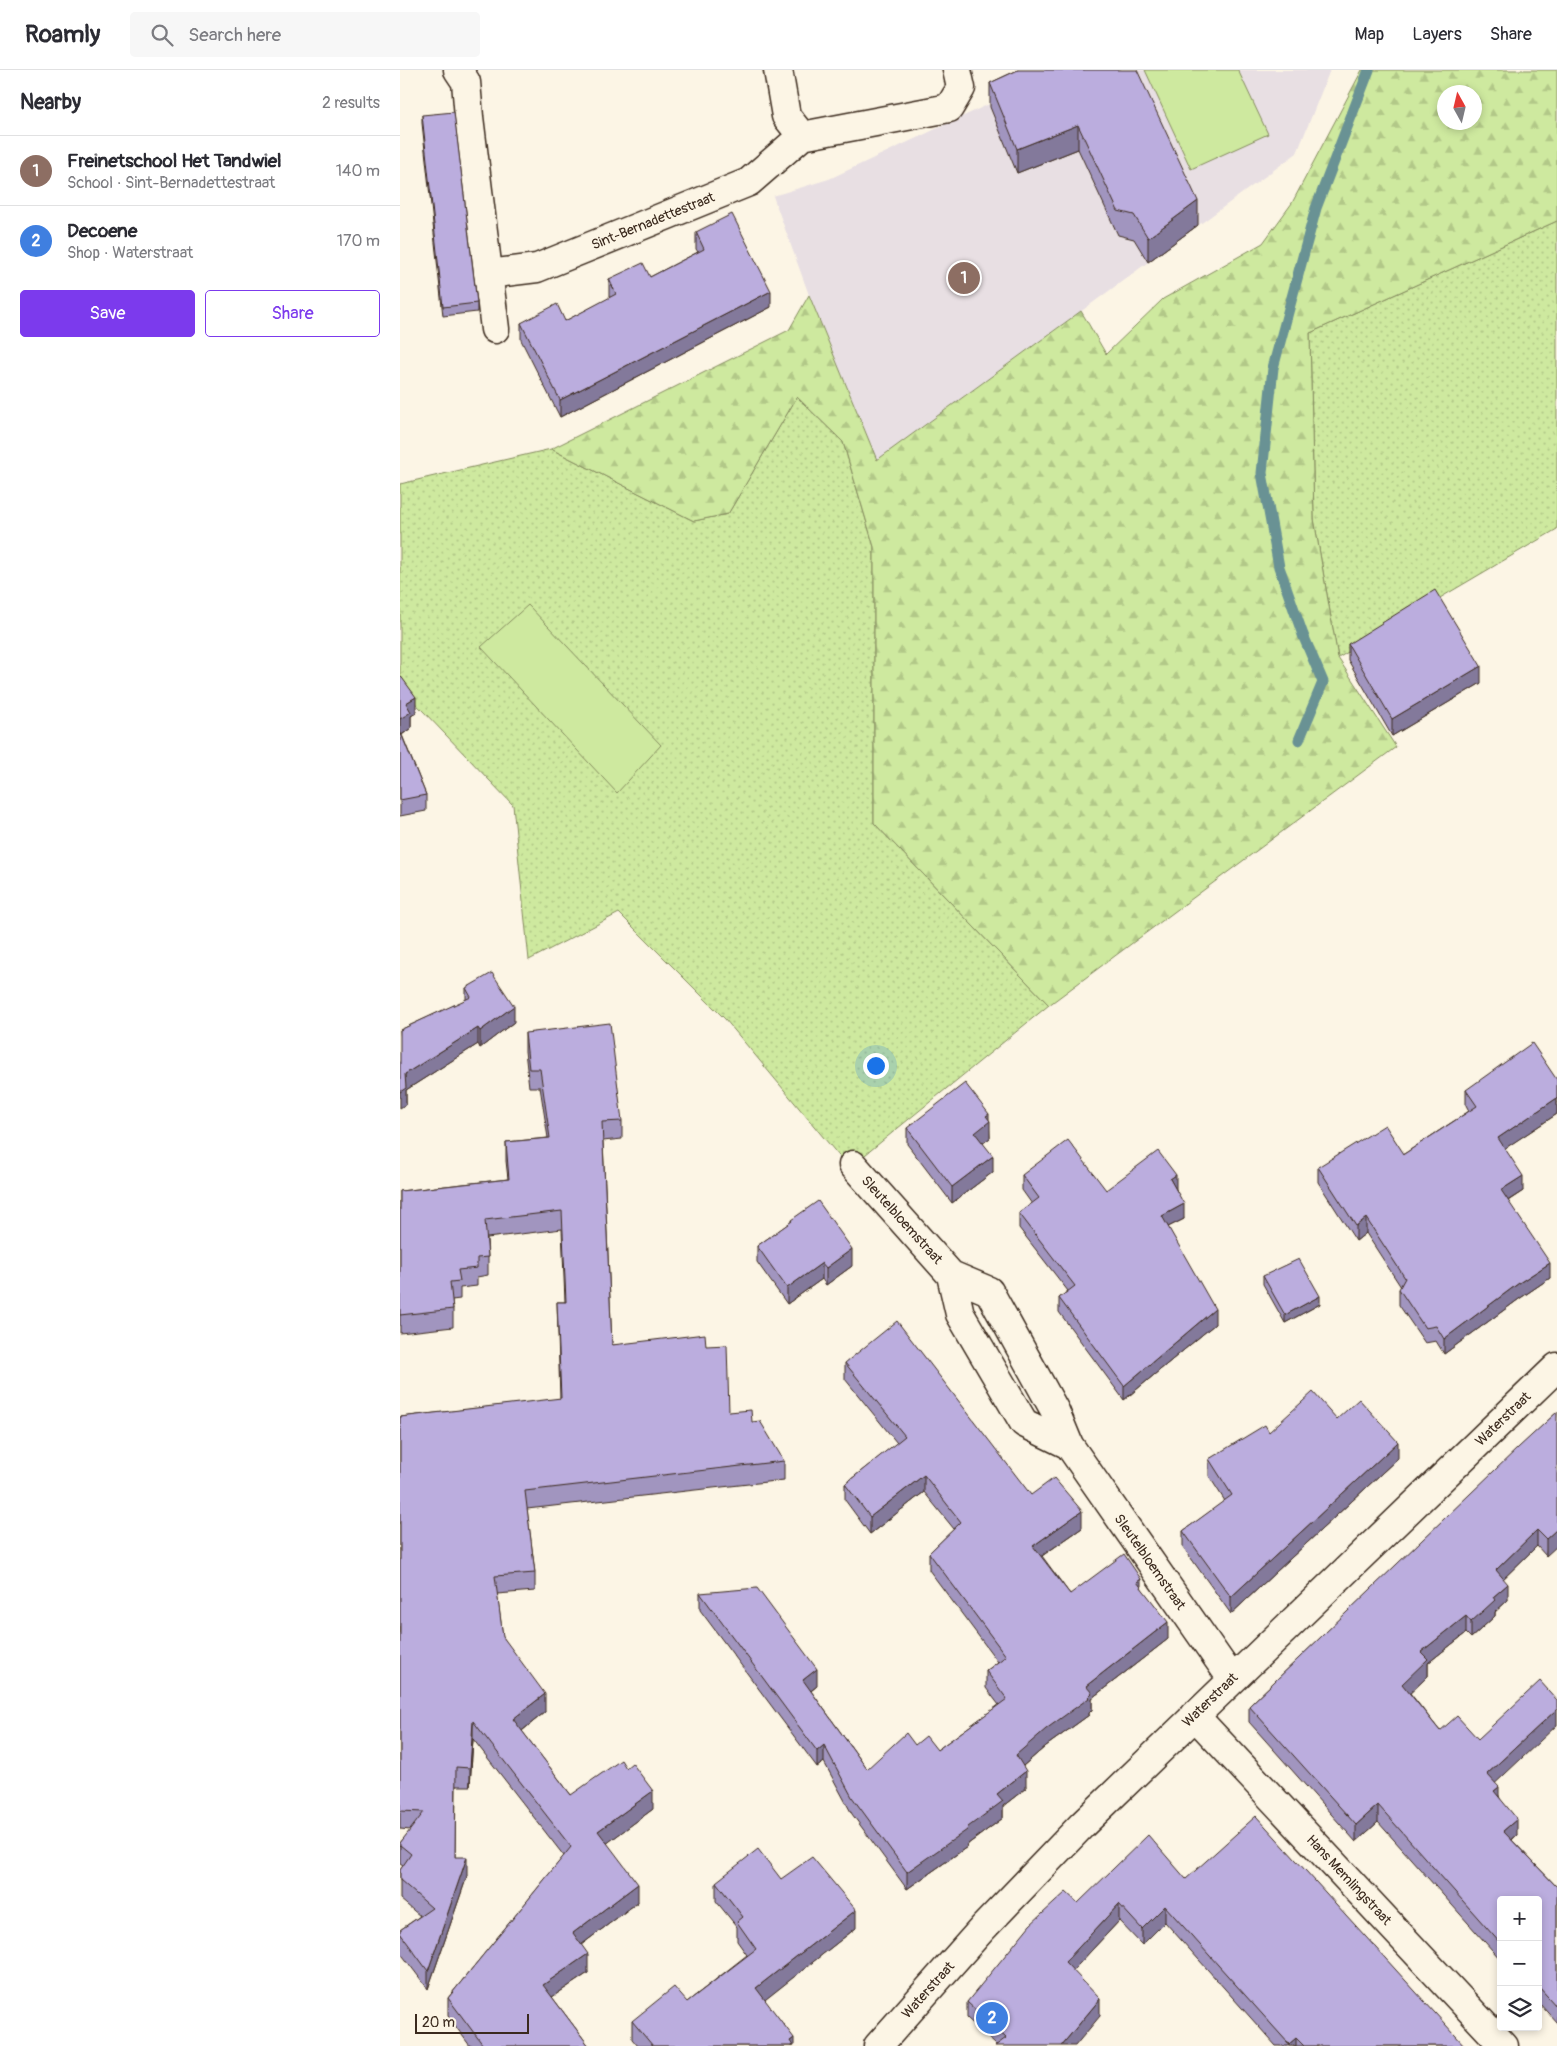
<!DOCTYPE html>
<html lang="en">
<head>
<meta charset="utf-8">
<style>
  body { margin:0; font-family:Pangolin,sans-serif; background:#f7f7f7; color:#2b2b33 }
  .controls { position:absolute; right:15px; bottom:15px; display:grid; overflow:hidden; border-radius:5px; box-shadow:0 2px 8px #0003 }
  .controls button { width:45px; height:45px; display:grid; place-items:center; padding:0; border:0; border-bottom:1px solid #e1e1e2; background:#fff; color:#2b2b33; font:25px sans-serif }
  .compass { position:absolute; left:1037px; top:15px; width:45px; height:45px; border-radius:50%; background:#fff; box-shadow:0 2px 8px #0003; rotate:352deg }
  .scale { position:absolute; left:15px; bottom:12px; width:114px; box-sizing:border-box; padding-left:5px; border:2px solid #3b2a1e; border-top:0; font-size:14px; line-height:18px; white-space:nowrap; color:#3b2a1e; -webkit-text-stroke:4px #fcf5e5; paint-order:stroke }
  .you { position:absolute; left:475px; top:995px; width:18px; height:18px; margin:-12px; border:4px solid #fff; border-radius:50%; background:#1a73e8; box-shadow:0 0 0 8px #1a73e833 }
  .badge { display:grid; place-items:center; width:32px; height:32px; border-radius:50%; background:#7c3aed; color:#fff; font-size:16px; font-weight:700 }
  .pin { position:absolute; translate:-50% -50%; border:2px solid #fff; box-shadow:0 1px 5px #0006 }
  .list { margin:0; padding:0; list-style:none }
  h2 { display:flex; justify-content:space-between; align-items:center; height:65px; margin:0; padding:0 20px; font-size:21px }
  h2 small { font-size:16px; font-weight:400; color:#7c7c81 }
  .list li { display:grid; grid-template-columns:32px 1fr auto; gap:15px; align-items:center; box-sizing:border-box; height:70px; padding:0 20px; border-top:1px solid #e1e1e2 }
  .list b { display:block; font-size:19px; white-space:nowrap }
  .list p { margin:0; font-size:16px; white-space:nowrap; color:#7c7c81 }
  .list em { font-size:16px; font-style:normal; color:#7c7c81 }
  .actions { display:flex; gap:10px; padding:15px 20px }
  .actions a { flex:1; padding:11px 0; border:1px solid #7c3aed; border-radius:5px; text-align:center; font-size:18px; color:#7c3aed }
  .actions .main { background:#7c3aed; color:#fff }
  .icon { flex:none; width:28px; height:28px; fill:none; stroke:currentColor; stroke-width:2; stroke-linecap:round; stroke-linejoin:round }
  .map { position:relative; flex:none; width:1157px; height:1976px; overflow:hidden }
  header { display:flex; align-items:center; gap:30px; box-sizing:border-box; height:70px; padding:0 25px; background:#fff; border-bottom:1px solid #e1e1e2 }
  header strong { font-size:24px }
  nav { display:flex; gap:28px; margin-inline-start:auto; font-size:18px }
  .search { width:350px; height:45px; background:#f7f7f7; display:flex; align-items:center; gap:12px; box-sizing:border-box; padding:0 18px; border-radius:5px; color:#7c7c81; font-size:19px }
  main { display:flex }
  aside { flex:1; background:#fff }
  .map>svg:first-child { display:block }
  .built { fill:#e8dfe3 }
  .grass { fill:url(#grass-dots); stroke:#848a5e }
  .forest { fill:url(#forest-firs); stroke:#848a5e; fill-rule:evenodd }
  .garden { fill:#cee99f; stroke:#848a5e }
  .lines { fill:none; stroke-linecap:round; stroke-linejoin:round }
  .stream { stroke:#699294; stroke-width:11 }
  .street-casing { stroke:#3b2a1e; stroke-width:31 }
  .street { stroke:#fcf5e5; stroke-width:28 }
  .wall { fill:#a195bf; stroke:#3b2a1e }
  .shaded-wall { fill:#83799b; stroke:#3b2a1e }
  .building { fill:#bbadde; stroke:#3b2a1e }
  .labels { text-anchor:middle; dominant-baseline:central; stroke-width:5; stroke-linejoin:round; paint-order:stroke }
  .street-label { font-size:14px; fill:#3b2a1e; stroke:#fcf5e5 }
</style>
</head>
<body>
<header>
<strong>Roamly</strong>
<div class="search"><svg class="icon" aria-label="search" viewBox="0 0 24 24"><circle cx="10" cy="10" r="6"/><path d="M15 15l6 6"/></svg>Search here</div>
<nav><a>Map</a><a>Layers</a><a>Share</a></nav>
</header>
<main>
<aside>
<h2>Nearby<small>2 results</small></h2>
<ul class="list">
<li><span class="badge" style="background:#8d6e63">1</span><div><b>Freinetschool Het Tandwiel</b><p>School · Sint-Bernadettestraat</p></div><em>140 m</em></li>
<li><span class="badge" style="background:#3f7fe0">2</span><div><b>Decoene</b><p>Shop · Waterstraat</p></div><em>170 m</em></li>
</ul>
<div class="actions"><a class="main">Save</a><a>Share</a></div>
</aside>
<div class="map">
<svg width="1157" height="1976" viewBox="0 0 1157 1976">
  <defs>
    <pattern id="grass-dots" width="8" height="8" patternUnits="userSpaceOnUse" patternTransform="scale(1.25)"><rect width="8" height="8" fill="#cee99f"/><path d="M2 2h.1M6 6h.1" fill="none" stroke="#b2c888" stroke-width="1.8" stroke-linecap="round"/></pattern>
    <pattern id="forest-firs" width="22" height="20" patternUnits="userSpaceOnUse" patternTransform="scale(1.25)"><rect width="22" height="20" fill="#cee99f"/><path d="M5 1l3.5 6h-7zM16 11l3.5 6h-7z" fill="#b2c888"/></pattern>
  </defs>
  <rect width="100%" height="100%" fill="#fcf5e5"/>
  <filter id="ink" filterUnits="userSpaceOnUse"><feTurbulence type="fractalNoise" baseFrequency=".02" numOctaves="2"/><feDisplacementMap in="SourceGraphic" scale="10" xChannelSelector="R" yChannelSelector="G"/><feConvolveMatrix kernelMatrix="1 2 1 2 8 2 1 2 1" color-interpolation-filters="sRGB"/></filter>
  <g filter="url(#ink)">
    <path class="built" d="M 662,0 L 930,0 L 897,83 L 477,391 L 409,225 L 373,126 L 429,109 Z"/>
    <path class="grass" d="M 1157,151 L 1157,459 L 938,588 L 914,449 L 910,263 Z
      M 397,327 L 443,372 L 474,477 L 474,753 L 649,935 L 449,1098 L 325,949 L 219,843 L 129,890 L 113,735 L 0,617 L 0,414 L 151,379 L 294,451 L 328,444 Z"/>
    <path class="forest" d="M 962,0 L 1157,0 L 1157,151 L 910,263 L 914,449 L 938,588 L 996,677 L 649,935 L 474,753 L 474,477 L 443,372 L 397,327 L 328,444 L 294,451 L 151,379 L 389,260 L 409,225 L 477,390 L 681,241 L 706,284 L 763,229 L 863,173 L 892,133 ZM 1044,22 L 1074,22 L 1074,52 L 1044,52 Z"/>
    <path class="garden" d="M 745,0 L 838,0 L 868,64 L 791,99 Z
      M 128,535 L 261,675 L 217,723 L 81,577 Z"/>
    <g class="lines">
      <path class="stream" d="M 899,670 L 923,612 L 903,565 L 879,497 L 862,403 L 873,298 L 916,138 L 969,0"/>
      <g class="street-casing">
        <path id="street" d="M 58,0 L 66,12 L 69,47 L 95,259
          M 378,0 L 386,46 L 402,66 L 549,38 L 561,18 L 557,0
          M 88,204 L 137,198 L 349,112 L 402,66
          M 453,1095 L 551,1205 L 589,1221 L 655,1341 L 669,1375 L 832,1609
          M 551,1205 L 560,1244 L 624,1353 L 669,1375
          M 794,1645 L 1104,1976
          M 478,1976 L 583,1858 L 682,1755 L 1157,1297"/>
      </g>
      <use href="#street" class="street"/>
    </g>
    <path class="wall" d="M 618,0 L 798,155 L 748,192 L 734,169 L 718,165 L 678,79 L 617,103 L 590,37 L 590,13 Z
      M 22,45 L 77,233 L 77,242 L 43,246 L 22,53 Z
      M 296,162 L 371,237 L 160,347 L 121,270 L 121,253 L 165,251 L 210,228 L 209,226 L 209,209 L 250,207 L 298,182 L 296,179 Z
      M 948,574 L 1081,613 L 992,666 L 948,590 Z
      M 0,605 L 16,643 L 11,646 L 11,658 L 2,665 L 26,725 L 26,741 L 0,746 Z
      M 66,918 L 114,952 L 80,978 L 78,974 L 6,1020 L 6,1034 L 0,960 L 66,930 Z
      M 125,963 L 222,1051 L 222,1069 L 203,1071 L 212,1275 L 306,1276 L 329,1342 L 352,1352 L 384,1391 L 384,1410 L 127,1439 L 135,1503 L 135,1521 L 97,1524 L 103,1567 L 145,1642 L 122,1661 L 171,1725 L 253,1739 L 207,1773 L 238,1832 L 181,1875 L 188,1903 L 152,1927 L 189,1976 L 70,1976 L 48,1946 L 48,1928 L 164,1786 L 73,1669 L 70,1716 L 56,1716 L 55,1787 L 67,1806 L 28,1919 L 0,1882 L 0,1860 L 20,1846 L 0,1829 L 0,1800 L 3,1796 L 0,1794 L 0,1773 L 11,1760 L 0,1759 L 0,1347 L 160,1329 L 157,1232 L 165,1232 L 162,1159 L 87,1168 L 88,1187 L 88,1205 L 77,1207 L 77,1216 L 60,1218 L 60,1229 L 52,1230 L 53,1239 L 53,1257 L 0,1263 L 0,1121 L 108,1109 L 106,1091 L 106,1072 L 148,1068 L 140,1017 L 129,1017 L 125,981 Z
      M 1157,1010 L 1157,1044 L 1105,1078 L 1123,1121 L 1108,1131 L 1150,1208 L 1119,1229 L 1044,1284 L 1036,1271 L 1025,1273 L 999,1235 L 999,1219 L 1001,1217 L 966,1163 L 956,1171 L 918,1112 L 918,1097 L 1004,1084 L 1069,1041 L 1066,1035 L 1066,1020 Z
      M 589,1050 L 590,1068 L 583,1073 L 593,1102 L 552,1133 L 507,1074 L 507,1058 Z
      M 622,1105 L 706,1120 L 776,1119 L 784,1149 L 768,1157 L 815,1254 L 724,1330 L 659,1242 L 659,1228 L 668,1221 L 619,1158 L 619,1143 L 632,1134 L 622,1120 Z
      M 391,1150 L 452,1196 L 426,1215 L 422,1209 L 387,1234 L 357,1192 L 357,1176 L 391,1152 Z
      M 863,1206 L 920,1234 L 885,1253 L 863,1214 Z
      M 445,1293 L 631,1425 L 682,1458 L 642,1486 L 670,1524 L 741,1517 L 768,1569 L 692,1628 L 692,1640 L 689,1643 L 689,1645 L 646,1676 L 623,1696 L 626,1718 L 603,1736 L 603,1748 L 568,1774 L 567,1777 L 507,1819 L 452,1744 L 424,1692 L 417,1697 L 300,1540 L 300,1523 L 417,1616 L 411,1621 L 467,1699 L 515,1675 L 537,1680 L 599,1635 L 586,1618 L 586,1601 L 598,1592 L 529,1500 L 529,1483 L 554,1459 L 524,1422 L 470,1464 L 445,1430 L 445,1414 L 497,1373 L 445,1309 Z
      M 1157,1342 L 1146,1486 L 1137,1476 L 1103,1509 L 1108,1530 L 1095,1542 L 1095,1546 L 1071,1568 L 1066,1563 L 1028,1593 L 1028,1606 L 1010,1623 L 1040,1661 L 1095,1713 L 1099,1726 L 1117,1765 L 1112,1770 L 1157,1817 L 1157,1953 L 1138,1932 L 1138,1830 L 1101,1830 L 1101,1890 L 978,1752 L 956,1772 L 849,1652 L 849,1636 Z
      M 937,1349 L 998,1388 L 831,1544 L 783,1477 L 783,1461 L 825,1431 L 809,1406 L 809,1389 L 869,1362 Z
      M 381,1809 L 456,1858 L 364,1930 L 394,1976 L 238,1976 L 232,1969 L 232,1951 L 287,1932 L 347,1885 L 337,1871 L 337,1857 L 316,1831 L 316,1812 Z
      M 786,1809 L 1065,1976 L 876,1976 L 765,1852 L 742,1875 L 719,1851 L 673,1900 L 700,1946 L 596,1975 L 567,1948 L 567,1932 L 678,1833 Z"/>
    <path class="shaded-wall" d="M 678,55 L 678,79 L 617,103 L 617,79 Z
      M 798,131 L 798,155 L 748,192 L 748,168 Z
      M 371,221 L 371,237 L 160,347 L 160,330 Z
      M 1081,596 L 1081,613 L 992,666 L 992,649 Z
      M 16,627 L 16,643 L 11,646 L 11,658 L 0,666 L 0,649 L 6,633 Z
      M 114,936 L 114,952 L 80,978 L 80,961 Z
      M 78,958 L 78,974 L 6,1020 L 6,1034 L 0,1038 L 0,1022 L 5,1004 Z
      M 1157,1028 L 1157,1044 L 1098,1083 L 1098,1068 Z
      M 589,1044 L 589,1052 L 590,1051 L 590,1068 L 575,1079 L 575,1063 L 586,1046 Z
      M 593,1086 L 593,1102 L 552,1133 L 552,1117 Z
      M 776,1105 L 776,1120 L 770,1109 Z
      M 1123,1106 L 1123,1121 L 1101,1135 L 1101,1120 Z
      M 784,1134 L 784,1149 L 762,1160 L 762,1146 Z
      M 966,1148 L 966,1163 L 956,1171 L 956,1156 Z
      M 452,1179 L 452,1196 L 426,1215 L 426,1198 Z
      M 422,1193 L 422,1209 L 387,1234 L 387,1218 Z
      M 1150,1193 L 1150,1208 L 1119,1229 L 1044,1284 L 1044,1269 L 1119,1213 Z
      M 920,1226 L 920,1234 L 885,1253 L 885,1245 Z
      M 815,1239 L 815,1254 L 724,1330 L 724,1316 Z
      M 998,1372 L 998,1388 L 831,1544 L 831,1527 Z
      M 524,1405 L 524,1422 L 470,1464 L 470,1447 Z
      M 682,1441 L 682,1458 L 633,1492 L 633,1476 Z
      M 1157,1459 L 1157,1476 L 1146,1486 L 1146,1469 Z
      M 1137,1460 L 1137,1476 L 1096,1516 L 1096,1500 Z
      M 741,1509 L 741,1525 L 737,1512 Z
      M 1108,1514 L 1108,1530 L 1095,1542 L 1095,1546 L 1071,1568 L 1071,1552 L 1093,1527 Z
      M 1066,1546 L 1066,1563 L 1028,1593 L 1028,1606 L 1002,1631 L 1002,1614 L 1021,1582 Z
      M 768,1552 L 768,1569 L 692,1628 L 692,1640 L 689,1643 L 689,1645 L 646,1676 L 616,1702 L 616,1685 L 686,1616 Z
      M 417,1599 L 417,1616 L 403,1627 L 403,1610 Z
      M 145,1624 L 145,1642 L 113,1668 L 113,1649 Z
      M 1157,1639 L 1157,1655 L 1087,1721 L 1087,1704 Z
      M 73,1651 L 73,1669 L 70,1716 L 70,1698 Z
      M 424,1675 L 424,1692 L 417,1697 L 417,1681 Z
      M 626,1701 L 626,1718 L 603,1736 L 603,1748 L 568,1774 L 567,1777 L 507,1819 L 507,1802 L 568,1757 L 597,1724 Z
      M 1099,1717 L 1099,1733 L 1094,1721 Z
      M 253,1721 L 253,1739 L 198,1780 L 198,1761 Z
      M 978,1735 L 978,1752 L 956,1772 L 956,1755 Z
      M 1117,1749 L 1117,1765 L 1103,1777 L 1103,1761 Z
      M 67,1787 L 67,1806 L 28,1919 L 28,1901 Z
      M 238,1814 L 238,1832 L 173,1881 L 173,1863 Z
      M 719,1834 L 719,1851 L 665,1909 L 665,1892 Z
      M 765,1836 L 765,1852 L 742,1875 L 742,1859 Z
      M 456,1840 L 456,1858 L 356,1937 L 356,1918 Z
      M 188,1884 L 188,1903 L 143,1933 L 143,1915 Z
      M 700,1929 L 700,1946 L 675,1976 L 661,1976 Z
      M 394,1968 L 394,1976 L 390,1976 L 390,1971 Z
      M 896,1968 L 896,1976 L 889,1976 L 889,1974 Z"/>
    <path class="building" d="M 618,0 L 737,0 L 798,131 L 748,168 L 734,145 L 718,141 L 678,55 L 617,79 L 590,13 Z
      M 54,42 L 77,233 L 43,237 L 22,45 Z
      M 332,144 L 371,221 L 160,330 L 121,253 L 157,234 L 165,251 L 216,224 L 209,209 L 243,193 L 250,207 L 304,179 L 296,162 Z
      M 1035,520 L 1081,596 L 992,649 L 948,574 Z
      M 0,605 L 16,627 L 6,633 L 11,642 L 0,649 Z
      M 0,661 L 26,725 L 0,730 Z
      M 92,903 L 114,936 L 80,961 L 78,958 L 5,1004 L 6,1018 L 0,1022 L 0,960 L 71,927 L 66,918 Z
      M 210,953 L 222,1051 L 202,1052 L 212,1275 L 305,1264 L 306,1276 L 327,1275 L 329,1342 L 351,1340 L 352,1352 L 360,1351 L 384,1391 L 125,1421 L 135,1503 L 95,1506 L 103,1567 L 145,1624 L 113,1649 L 171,1725 L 221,1690 L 226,1698 L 232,1693 L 253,1721 L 198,1761 L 238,1814 L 173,1863 L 188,1884 L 143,1915 L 189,1976 L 80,1976 L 83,1975 L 48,1928 L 171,1777 L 73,1651 L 70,1698 L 56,1697 L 55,1787 L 67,1787 L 28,1901 L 0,1863 L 0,1860 L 32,1838 L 0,1810 L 0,1800 L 11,1784 L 0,1775 L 0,1773 L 24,1742 L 0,1741 L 0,1347 L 161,1328 L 157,1232 L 166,1232 L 162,1141 L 85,1150 L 88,1187 L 77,1188 L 77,1198 L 58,1200 L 60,1211 L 50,1212 L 53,1239 L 0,1245 L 0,1121 L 109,1109 L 106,1072 L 150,1068 L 140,999 L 129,999 L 125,963 Z
      M 1132,973 L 1157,1010 L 1157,1028 L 1098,1068 L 1123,1106 L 1101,1120 L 1150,1193 L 1119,1213 L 1044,1269 L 1036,1256 L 1025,1258 L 999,1219 L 1005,1208 L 966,1148 L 956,1156 L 918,1097 L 985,1055 L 1004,1084 L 1077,1036 L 1066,1020 Z
      M 565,1013 L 589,1044 L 586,1046 L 590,1051 L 575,1063 L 593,1086 L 552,1117 L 507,1058 Z
      M 668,1070 L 706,1120 L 758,1081 L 776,1105 L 770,1109 L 784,1134 L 762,1146 L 815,1239 L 724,1316 L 659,1228 L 675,1216 L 619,1143 L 639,1128 L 622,1105 Z
      M 418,1131 L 452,1179 L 426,1198 L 422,1193 L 387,1218 L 357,1176 L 392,1151 L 391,1150 Z
      M 899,1189 L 920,1226 L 885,1245 L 863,1206 Z
      M 497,1251 L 631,1425 L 654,1408 L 682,1441 L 633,1476 L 670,1524 L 724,1484 L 741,1509 L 737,1512 L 768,1552 L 686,1616 L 692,1623 L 688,1627 L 689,1628 L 646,1659 L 616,1685 L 626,1701 L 597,1724 L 603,1731 L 568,1757 L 567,1760 L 507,1802 L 452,1727 L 424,1675 L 417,1681 L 300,1523 L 357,1518 L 417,1599 L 403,1610 L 467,1699 L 506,1663 L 515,1675 L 526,1666 L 537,1680 L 607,1629 L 586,1601 L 606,1586 L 529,1483 L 561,1452 L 524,1405 L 470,1447 L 445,1414 L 505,1366 L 445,1293 Z
      M 913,1322 L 937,1349 L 959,1329 L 998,1372 L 831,1527 L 783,1461 L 832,1425 L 809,1389 L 865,1355 L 869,1362 Z
      M 1157,1342 L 1157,1459 L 1146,1469 L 1137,1460 L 1096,1500 L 1108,1514 L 1093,1527 L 1095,1530 L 1071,1552 L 1066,1546 L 1021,1582 L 1028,1589 L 1002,1614 L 1040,1661 L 1057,1646 L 1078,1669 L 1140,1611 L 1157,1630 L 1157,1639 L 1087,1704 L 1099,1717 L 1094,1721 L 1117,1749 L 1103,1761 L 1157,1817 L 1157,1937 L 1138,1916 L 1138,1830 L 1101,1830 L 1101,1874 L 978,1735 L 956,1755 L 849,1636 L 1119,1377 Z
      M 856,1746 L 1065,1976 L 904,1976 L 896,1968 L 889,1974 L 765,1836 L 742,1859 L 719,1834 L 665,1892 L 700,1929 L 661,1976 L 595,1976 L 606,1968 L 567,1932 L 630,1855 L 666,1822 L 678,1833 L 748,1765 L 786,1809 Z
      M 358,1779 L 381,1809 L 412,1787 L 456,1840 L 356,1918 L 394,1968 L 390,1971 L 393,1976 L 253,1976 L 232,1951 L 274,1917 L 287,1932 L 356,1879 L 337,1852 L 343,1847 L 316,1812 Z"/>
  </g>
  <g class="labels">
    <g class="street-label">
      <text transform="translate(253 151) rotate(-22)">Sint-Bernadettestraat</text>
      <text transform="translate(502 1150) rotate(48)">Sleutelbloemstraat</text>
      <text transform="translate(1103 1349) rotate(-44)">Waterstraat</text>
      <text transform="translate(750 1492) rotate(55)">Sleutelbloemstraat</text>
      <text transform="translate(810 1630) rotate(-44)">Waterstraat</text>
      <text transform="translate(949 1810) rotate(47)">Hans Memlingstraat</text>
      <text transform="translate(528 1920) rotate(-48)">Waterstraat</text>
    </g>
  </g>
</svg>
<div class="controls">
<button>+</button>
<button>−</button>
<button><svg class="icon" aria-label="layers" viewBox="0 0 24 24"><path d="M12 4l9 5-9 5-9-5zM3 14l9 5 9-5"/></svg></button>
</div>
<svg class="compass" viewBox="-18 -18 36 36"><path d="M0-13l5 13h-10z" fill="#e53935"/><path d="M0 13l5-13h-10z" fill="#7c7c81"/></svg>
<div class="scale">20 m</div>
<div class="you"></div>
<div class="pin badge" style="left:564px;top:208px;background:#8d6e63">1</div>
<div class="pin badge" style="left:592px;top:1948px;background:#3f7fe0">2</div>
</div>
</main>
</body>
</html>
